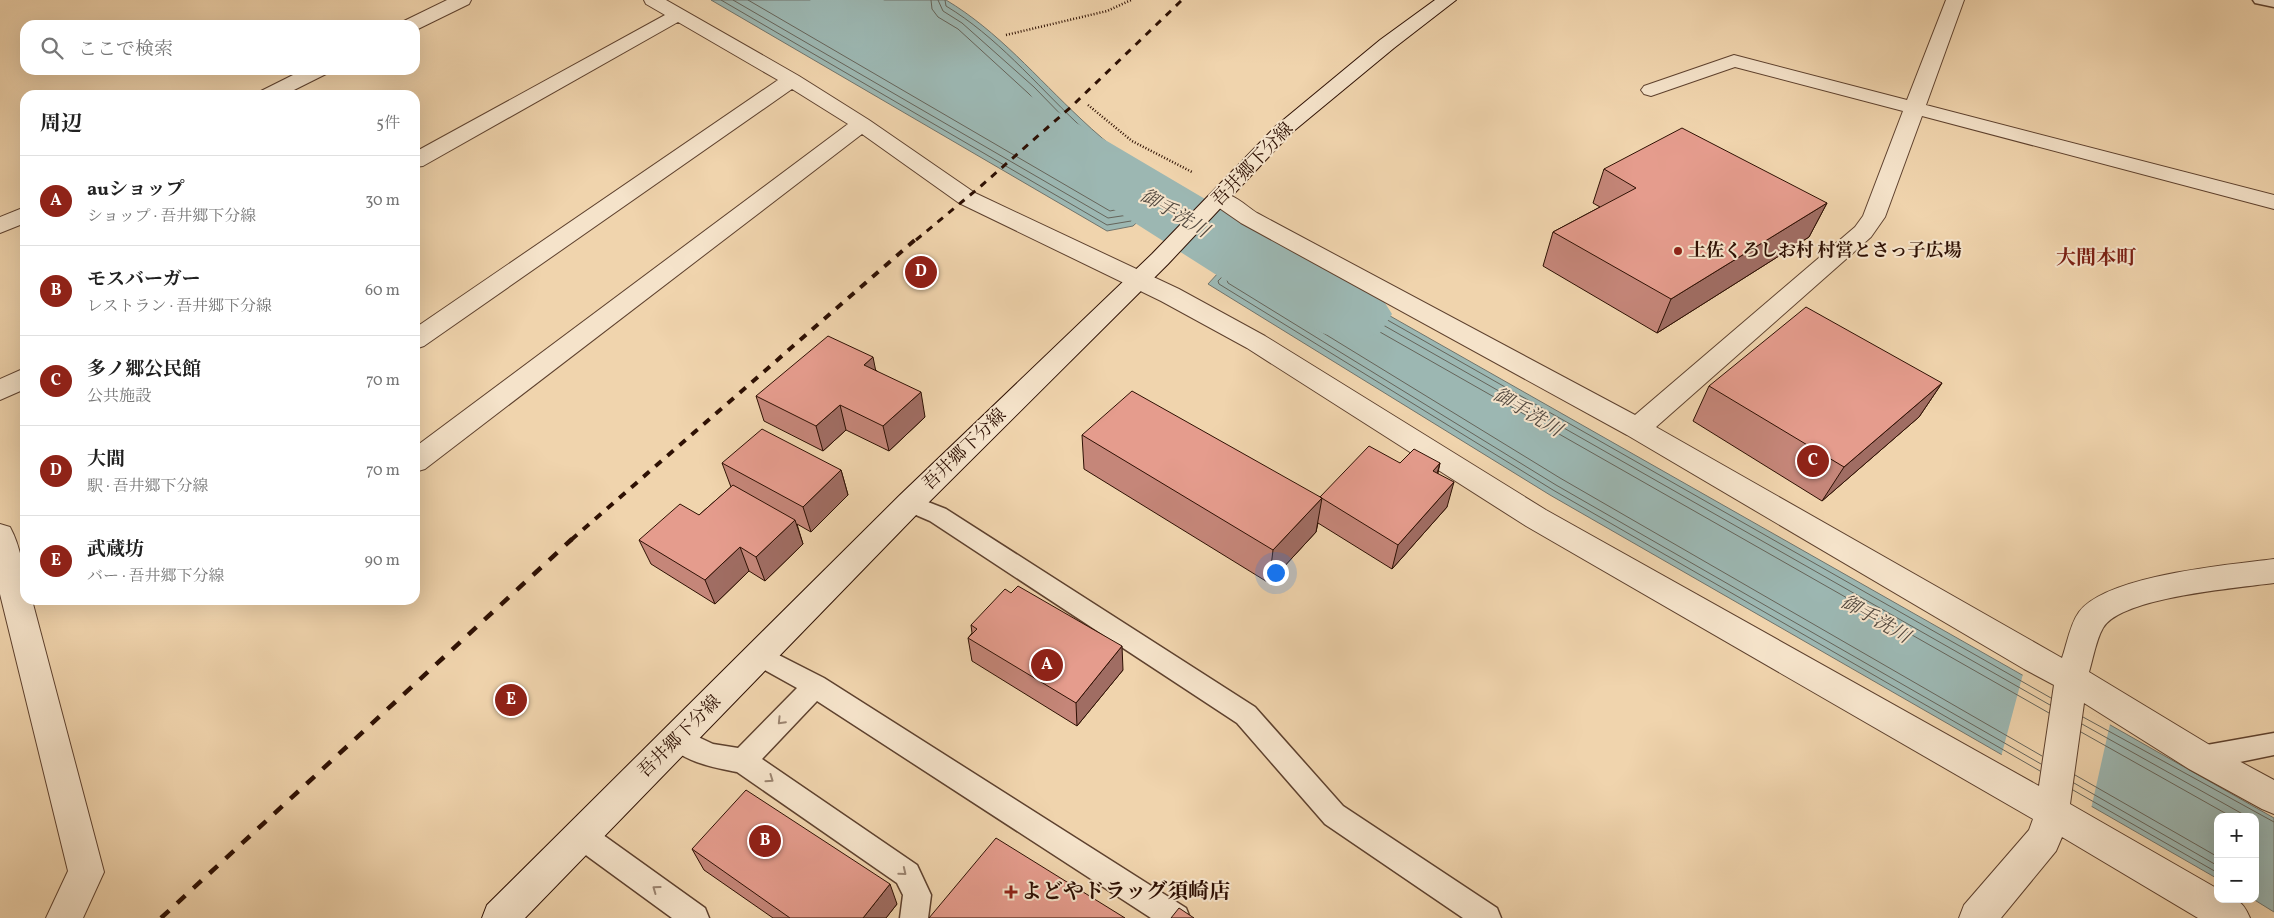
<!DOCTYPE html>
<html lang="ja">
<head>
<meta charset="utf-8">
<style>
  body { margin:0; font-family:Vollkorn,"Noto Serif JP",serif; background:#f2f2f2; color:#222 }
  .controls { position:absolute; right:15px; bottom:15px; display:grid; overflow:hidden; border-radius:10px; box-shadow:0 5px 20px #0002 }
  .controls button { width:45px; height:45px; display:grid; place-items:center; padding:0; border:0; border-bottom:1px solid #e0e0e0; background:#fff; color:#222; font:25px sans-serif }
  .you { position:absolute; left:1275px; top:572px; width:18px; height:18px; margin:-12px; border:4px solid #fff; border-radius:50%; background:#1a73e8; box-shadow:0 0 0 8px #1a73e833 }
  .badge { display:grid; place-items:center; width:32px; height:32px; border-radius:50%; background:#8f2418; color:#fff; font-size:16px; font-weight:700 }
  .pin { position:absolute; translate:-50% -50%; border:2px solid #fff; box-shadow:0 1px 5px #0006 }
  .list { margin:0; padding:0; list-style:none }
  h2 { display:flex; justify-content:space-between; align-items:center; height:65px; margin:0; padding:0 20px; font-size:21px }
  h2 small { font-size:16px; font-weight:400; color:#767676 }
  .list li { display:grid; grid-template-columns:32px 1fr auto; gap:15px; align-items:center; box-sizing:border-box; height:90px; padding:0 20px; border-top:1px solid #e0e0e0 }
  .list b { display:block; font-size:19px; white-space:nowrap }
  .list p { margin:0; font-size:16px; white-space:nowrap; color:#767676 }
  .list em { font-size:16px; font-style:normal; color:#767676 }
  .icon { flex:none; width:28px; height:28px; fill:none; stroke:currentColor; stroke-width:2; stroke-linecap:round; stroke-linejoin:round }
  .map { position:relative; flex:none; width:2274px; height:918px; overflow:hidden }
  .search { position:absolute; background:#fff; box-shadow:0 5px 20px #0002; left:20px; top:20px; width:400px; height:55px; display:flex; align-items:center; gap:12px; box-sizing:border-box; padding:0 18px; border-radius:15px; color:#767676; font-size:19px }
  .panel { position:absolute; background:#fff; box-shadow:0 5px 20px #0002; left:20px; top:90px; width:400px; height:515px; border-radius:15px }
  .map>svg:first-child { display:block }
  .water { fill:#9cb7b2; stroke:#70746c }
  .pier { fill:#f0d4ad }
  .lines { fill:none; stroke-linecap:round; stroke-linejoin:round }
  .shore { stroke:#65645a; stroke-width:1 }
  .river { fill:#9cb7b2; fill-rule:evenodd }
  .lane-casing { stroke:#5e412e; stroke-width:3 }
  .street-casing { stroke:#5e412e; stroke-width:2 }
  .secondary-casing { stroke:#2e1003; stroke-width:2 }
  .path { stroke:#2e1003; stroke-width:2.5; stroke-dasharray:1 2; stroke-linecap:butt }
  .lane { fill:#f5e3ca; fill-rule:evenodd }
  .street { fill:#f5e3ca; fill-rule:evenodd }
  .secondary { fill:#f5e3ca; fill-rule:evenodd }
  .rail-far2 { stroke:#2e1003; stroke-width:3; stroke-dasharray:7 7; stroke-linecap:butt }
  .rail-far1 { stroke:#2e1003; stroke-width:4; stroke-dasharray:8 8; stroke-linecap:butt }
  .rail { stroke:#2e1003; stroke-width:4.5; stroke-dasharray:11 11; stroke-linecap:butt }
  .wall { fill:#c58679; stroke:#2e1003 }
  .shaded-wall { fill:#a06d63; stroke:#2e1003 }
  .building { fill:#e59c8d; stroke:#2e1003 }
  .oneway { stroke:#9b8470 }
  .poi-dot { fill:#8f2418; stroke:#f5e3ca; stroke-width:2 }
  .labels { text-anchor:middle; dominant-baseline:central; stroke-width:4; stroke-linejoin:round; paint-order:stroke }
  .street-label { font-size:18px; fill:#2e1003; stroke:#f5e3ca }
  .poi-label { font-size:18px; font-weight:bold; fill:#2e1003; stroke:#f5e3ca; text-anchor:start }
  .water-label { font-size:19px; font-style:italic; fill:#544a40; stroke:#f5e3ca }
  .quarter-label { font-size:20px; font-weight:bold; fill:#7a1f14; stroke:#f5e3ca }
  .near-poi-label { font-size:21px; font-weight:bold; fill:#2e1003; stroke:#f5e3ca; text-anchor:start }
</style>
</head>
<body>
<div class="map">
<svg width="2274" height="918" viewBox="0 0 2274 918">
  <rect width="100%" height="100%" fill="#f0d4ad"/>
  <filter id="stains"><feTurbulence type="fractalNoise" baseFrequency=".004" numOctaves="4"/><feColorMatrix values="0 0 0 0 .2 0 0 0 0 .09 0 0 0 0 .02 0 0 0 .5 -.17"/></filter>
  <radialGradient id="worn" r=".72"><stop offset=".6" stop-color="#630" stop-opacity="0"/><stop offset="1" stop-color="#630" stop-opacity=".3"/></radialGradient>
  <path class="water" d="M 711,0 L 946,0 C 998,31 1037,78 1081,119 C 1108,145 1140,168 1170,192 L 1133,226 L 1107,231 Z
    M 1251,237 L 2274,818 L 2274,912 L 2253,899 L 2255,899 L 2255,817 L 2218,817 L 2218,879 L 1550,495 L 1208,284 Z"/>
  <path class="pier" d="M 2023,674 L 2110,724 L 2091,809 L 2001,757 Z"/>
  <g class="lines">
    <path class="shore" d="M 721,0 L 1107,225 L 1131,221 L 1160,194 L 1160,190 C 1133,168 1102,147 1077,123 C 1035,83 996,36 946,6 L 945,0
      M 733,0 L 1108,218 L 1128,215 L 1151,194 L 1151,190 L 1074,128 L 1034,87 L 962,23 L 943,11 L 938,0
      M 748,0 L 1110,211 L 1124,208 L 1139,194 L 1139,191 L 1069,134 L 1028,93 L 958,29 L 938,17 L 932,9 L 931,0
      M 2083,717 L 2274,822
      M 2082,724 L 2248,817
      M 2081,732 L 2232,817
      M 2042,756 L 1560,478 L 1240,282 L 1239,278 L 1254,262 L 1257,262 L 2049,713
      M 2041,764 L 1556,485 L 1228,283 L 1227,280 L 1255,252 L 2050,705
      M 2040,771 L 1553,490 L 1219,284 L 1218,281 L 1254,244 L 2051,698
      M 2075,775 L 2218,857
      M 2074,783 L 2218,866
      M 2073,790 L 2218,873"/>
    <path class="river" d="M 810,0 L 883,0 L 1029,95 L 1271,238 L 1380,295 L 1392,314 L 1380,333 L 1351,342 L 1322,333 L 1215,274 L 981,125 L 819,13 Z"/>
    <g class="lane-casing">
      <path id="lane" d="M 2253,0 L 2274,0 L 2274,7 L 2255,3 Z
        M 910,495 L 946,509 L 1255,707 L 1343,806 L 1497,908 L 1501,918 L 1463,918 L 1325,824 L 1237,723 L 930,521 L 902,509 L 899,503 L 902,497 Z
        M 761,646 L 824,678 L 1186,908 L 1190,918 L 1151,918 L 817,701 L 762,759 L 917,865 L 931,895 L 928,918 L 900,918 L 903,895 L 897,883 L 737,772 C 716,768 676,761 666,739 L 670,731 L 679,728 L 713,744 L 738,748 L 797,688 L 752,663 L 749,656 L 752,649 Z
        M 2274,733 L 2274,755 L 2201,770 L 2192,766 L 2188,758 L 2192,750 L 2201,746 Z
        M 582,823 L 592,827 L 705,908 L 709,918 L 672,918 L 572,845 L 568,836 L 572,827 Z"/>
    </g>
    <g class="street-casing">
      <path id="street" d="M 447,0 L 471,0 L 469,4 L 418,29 L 415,30 L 415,25 L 402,25 L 404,21 Z
        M 644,0 L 666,0 L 799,76 L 869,120 L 975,193 L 1179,289 L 1265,336 L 1546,510 L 2039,786 L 2054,685 L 2024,669 L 1627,435 L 1241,223 L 1212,203 L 1209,198 L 1212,193 C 1229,189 1243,204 1257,213 L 1635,415 L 1855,227 L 1863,216 L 1903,111 L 1735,67 L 1651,96 L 1644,94 L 1641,90 L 1644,86 L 1734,55 L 1907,100 L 1946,0 L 1964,0 L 1926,105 L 2274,195 L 2274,209 L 1922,116 L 1885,217 L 1871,237 L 1656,427 L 2062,658 C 2067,644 2070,624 2079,612 C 2107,575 2228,565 2274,559 L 2274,583 C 2238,588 2121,597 2103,628 C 2096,640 2093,659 2089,672 L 2213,747 L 2274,780 L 2274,814 L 2262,809 L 2189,769 L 2084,703 L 2070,804 L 2218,889 L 2218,899 C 2237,899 2242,899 2250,918 L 2198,918 L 2062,837 L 2056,851 L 2001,918 L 1959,918 L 1964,905 L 2029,830 L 2033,819 L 1526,526 L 1247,348 L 1161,301 L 959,203 L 862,134 L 425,469 L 415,472 L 415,447 L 848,124 L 792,89 L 424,346 L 415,349 L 415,328 L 778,80 L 678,22 L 423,166 L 415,167 L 415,152 L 665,15 L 646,4 Z
        M 303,70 L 329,70 L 326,74 L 284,95 L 258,95 L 261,91 Z
        M 25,207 L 25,223 L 0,233 L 0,217 Z
        M 25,368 L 25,389 L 0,400 L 0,379 Z
        M 0,524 L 10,527 C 22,549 25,575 25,600 L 32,600 L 104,872 L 83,918 L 46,918 L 68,871 L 0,594 Z"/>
    </g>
    <g class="secondary-casing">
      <path id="secondary" d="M 1435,0 L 1456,0 L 1394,48 L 1290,134 L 1168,264 L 920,511 L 525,918 L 482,918 L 487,905 L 900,495 L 1152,254 L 1276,126 L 1380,40 Z"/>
    </g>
    <path class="path" d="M 1006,35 L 1107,11 L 1131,0
      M 1088,105 L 1132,141 L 1192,172"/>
    <use href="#lane" class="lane"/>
    <use href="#street" class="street"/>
    <use href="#secondary" class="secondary"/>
    <path class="rail-far2" d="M 916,240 L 981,186 L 1072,106 L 1182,0"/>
    <path class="rail-far1" d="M 571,540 L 917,238"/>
    <path class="rail" d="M 161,918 L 572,539"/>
  </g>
  <path class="wall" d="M 1604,169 L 1827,203 L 1809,237 L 1657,333 L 1543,266 L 1553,232 L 1600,207 L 1593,203 Z
    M 876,370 L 925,417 L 889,451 L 846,430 L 823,451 L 764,421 L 756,396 Z
    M 1942,383 L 1919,417 L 1822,501 L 1693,421 L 1709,386 Z
    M 1082,435 L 1320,497 L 1400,463 L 1440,463 L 1438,473 L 1447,507 L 1392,569 L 1318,523 L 1316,532 L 1269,583 L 1084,469 Z
    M 722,463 L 841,470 L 848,495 L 811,532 L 797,524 L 803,544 L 765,581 L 749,571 L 715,604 L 651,564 L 639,540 L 699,515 L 731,487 Z
    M 971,625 L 1123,670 L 1077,726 L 972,661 L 968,638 L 972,633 Z
    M 692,849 L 897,904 L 886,918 L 773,918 L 704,870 Z"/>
  <path class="shaded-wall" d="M 1827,203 L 1809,237 L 1657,333 L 1671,299 Z
    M 873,357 L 878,382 L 864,365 Z
    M 1942,383 L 1919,417 L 1822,501 L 1844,467 Z
    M 921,392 L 925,417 L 889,451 L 883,426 Z
    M 840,405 L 846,430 L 823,451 L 816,426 Z
    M 1440,463 L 1433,488 L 1433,471 Z
    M 841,470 L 848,495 L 811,532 L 803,507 Z
    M 1454,482 L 1447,507 L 1392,569 L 1398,545 Z
    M 1322,498 L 1316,532 L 1269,583 L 1273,550 Z
    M 795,520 L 803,544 L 765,581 L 756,557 Z
    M 740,547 L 749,571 L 715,604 L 705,580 Z
    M 1122,646 L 1123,670 L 1077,726 L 1076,703 Z
    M 890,884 L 897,904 L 886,918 L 863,918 Z"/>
  <path class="building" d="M 1682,128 L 1827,203 L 1671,299 L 1553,232 L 1636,188 L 1604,169 Z
    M 1806,307 L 1942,383 L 1844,467 L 1709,386 Z
    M 828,336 L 873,357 L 864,365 L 921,392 L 883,426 L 840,405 L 816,426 L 756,396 Z
    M 1132,391 L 1322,498 L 1273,550 L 1082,435 Z
    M 762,429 L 841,470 L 803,507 L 722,463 Z
    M 1369,446 L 1400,463 L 1414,449 L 1440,463 L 1433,471 L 1454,482 L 1398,545 L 1320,497 Z
    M 733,485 L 795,520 L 756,557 L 740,547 L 705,580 L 639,540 L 680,504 L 699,515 Z
    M 1018,586 L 1122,646 L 1076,703 L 968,638 L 977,629 L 971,625 L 1005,589 L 1011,593 Z
    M 746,790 L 890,884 L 863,918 L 790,918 L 692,849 Z
    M 996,838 L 1125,918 L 929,918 Z
    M 1179,908 L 1194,918 L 1171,918 Z"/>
  <defs><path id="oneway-chevron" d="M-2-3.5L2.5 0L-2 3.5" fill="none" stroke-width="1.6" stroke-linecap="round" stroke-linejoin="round" transform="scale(1.25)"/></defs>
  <g class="oneway">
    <use href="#oneway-chevron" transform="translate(781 721) rotate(134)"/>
    <use href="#oneway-chevron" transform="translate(770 779) rotate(35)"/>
    <use href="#oneway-chevron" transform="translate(903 872) rotate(39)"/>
    <use href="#oneway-chevron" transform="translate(656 889) rotate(-144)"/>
  </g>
  <g class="poi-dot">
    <circle cx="1678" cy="251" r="5"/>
    <path d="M1008.5 884.5h5v5h5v5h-5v5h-5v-5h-5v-5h5z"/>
  </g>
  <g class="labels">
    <g class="street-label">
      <text transform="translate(1253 165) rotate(-46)">吾井郷下分線</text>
      <text transform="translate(965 450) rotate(-44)">吾井郷下分線</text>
      <text transform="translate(680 737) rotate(-45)">吾井郷下分線</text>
    </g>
    <g class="poi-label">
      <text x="1688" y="251">土佐くろしお村 村営とさっ子広場</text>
    </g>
    <g class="water-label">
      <text transform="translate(1174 214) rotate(31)">御手洗川</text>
      <text transform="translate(1527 413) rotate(31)">御手洗川</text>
      <text transform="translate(1875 620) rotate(30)">御手洗川</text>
    </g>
    <g class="quarter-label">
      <text x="2096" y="259">大間本町</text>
    </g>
    <g class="near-poi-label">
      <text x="1021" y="892">よどやドラッグ須崎店</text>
    </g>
  </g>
  <rect width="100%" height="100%" filter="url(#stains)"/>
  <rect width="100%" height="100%" fill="url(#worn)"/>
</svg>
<div class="controls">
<button>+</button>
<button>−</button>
</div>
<div class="you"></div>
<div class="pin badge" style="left:1047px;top:665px">A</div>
<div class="pin badge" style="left:765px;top:841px">B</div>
<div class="pin badge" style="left:1813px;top:461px">C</div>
<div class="pin badge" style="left:921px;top:272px">D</div>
<div class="pin badge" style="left:511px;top:700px">E</div>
<div class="search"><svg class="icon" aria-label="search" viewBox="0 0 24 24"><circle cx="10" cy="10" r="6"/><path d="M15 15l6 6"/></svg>ここで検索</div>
<section class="panel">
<h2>周辺<small>5件</small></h2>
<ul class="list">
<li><span class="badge">A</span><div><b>auショップ</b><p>ショップ · 吾井郷下分線</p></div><em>30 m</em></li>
<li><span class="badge">B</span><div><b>モスバーガー</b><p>レストラン · 吾井郷下分線</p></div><em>60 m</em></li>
<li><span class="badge">C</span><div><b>多ノ郷公民館</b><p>公共施設</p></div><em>70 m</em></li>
<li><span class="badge">D</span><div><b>大間</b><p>駅 · 吾井郷下分線</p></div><em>70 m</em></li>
<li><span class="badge">E</span><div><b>武蔵坊</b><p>バー · 吾井郷下分線</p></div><em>90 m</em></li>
</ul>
</section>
</div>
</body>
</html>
